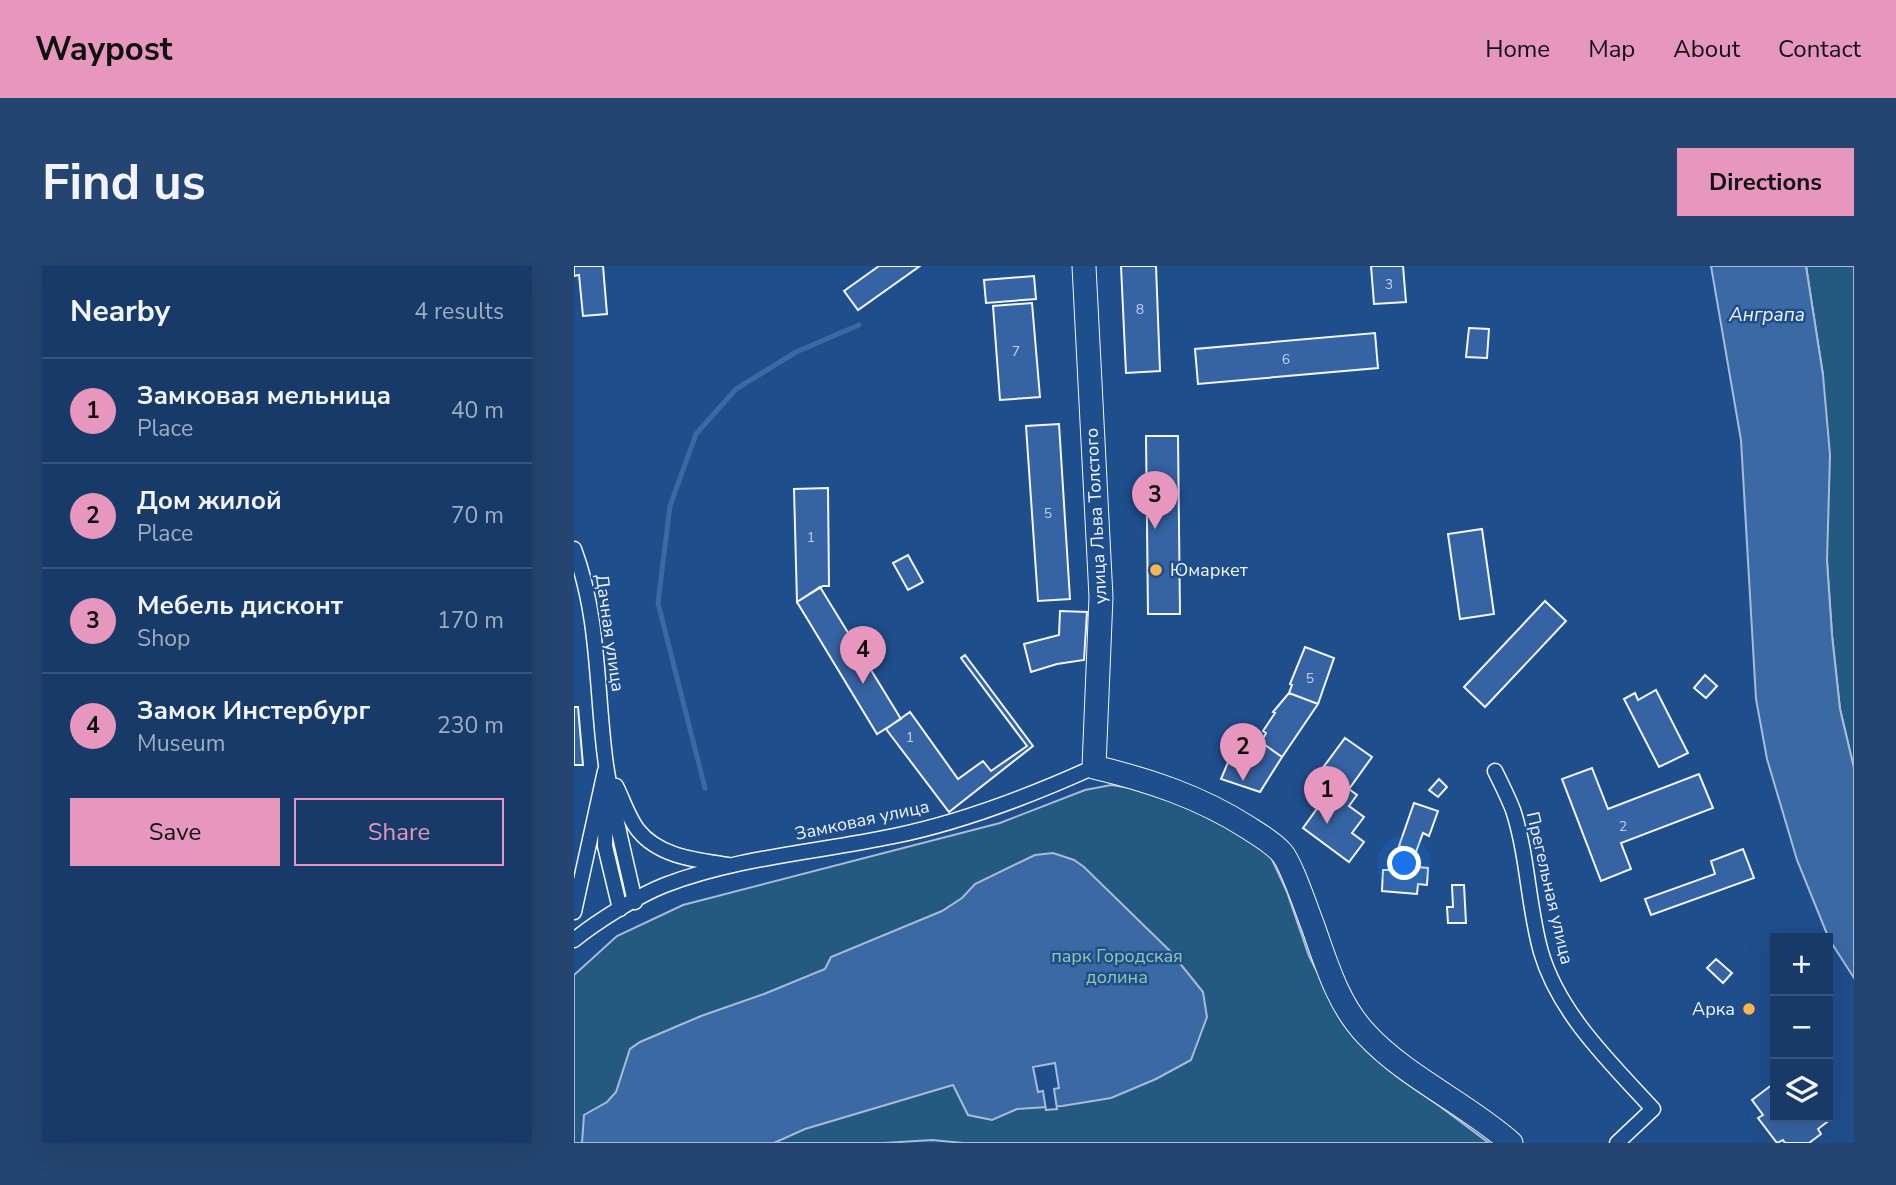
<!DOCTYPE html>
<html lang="en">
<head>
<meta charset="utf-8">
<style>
  body { margin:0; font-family:"Nunito Sans",sans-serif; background:#244571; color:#f1f3f6 }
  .controls { position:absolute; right:21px; bottom:21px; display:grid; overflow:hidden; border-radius:0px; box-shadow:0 7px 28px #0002 }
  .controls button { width:63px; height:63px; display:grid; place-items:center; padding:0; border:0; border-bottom:2px solid #36547d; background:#173a69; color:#f1f3f6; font:35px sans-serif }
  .you { position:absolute; left:831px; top:598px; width:24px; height:24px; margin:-18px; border:5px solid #fff; border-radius:50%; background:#1a73e8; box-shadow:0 0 0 10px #1a73e833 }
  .badge { display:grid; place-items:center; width:46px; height:46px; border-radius:50%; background:#e797bd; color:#111; font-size:23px; font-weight:700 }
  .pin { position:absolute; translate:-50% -58px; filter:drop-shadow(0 2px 4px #0008) }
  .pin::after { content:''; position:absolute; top:37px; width:24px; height:21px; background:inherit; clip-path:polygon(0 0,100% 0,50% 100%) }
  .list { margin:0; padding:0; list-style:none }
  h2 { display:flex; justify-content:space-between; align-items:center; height:91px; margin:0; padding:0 28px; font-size:30px }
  h2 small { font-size:23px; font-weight:400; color:#9eadc0 }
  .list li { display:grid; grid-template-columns:46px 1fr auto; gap:21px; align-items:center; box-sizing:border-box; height:105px; padding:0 28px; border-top:2px solid #36547d }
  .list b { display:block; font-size:26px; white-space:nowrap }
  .list p { margin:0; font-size:23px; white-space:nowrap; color:#9eadc0 }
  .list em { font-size:23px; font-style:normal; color:#9eadc0 }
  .actions { display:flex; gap:14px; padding:21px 28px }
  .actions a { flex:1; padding:16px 0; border:2px solid #e797bd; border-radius:0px; text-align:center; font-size:24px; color:#e797bd }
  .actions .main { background:#e797bd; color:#111 }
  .icon { flex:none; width:38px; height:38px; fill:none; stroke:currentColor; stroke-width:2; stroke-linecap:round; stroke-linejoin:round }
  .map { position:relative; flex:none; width:1280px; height:877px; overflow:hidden; border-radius:0px }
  header { display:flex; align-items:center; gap:42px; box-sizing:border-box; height:98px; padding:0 35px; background:#e797bd; color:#111 }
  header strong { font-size:33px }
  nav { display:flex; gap:38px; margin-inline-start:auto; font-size:24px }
  .intro { display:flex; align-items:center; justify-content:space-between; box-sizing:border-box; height:168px; padding:0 42px }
  h1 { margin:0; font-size:49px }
  .button { padding:18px 32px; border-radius:0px; background:#e797bd; color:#111; font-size:24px; font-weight:700 }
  main { display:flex; gap:42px; padding:0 42px }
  aside { flex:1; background:#173a69; border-radius:0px; box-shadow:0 7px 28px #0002 }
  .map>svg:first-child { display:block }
  .green { fill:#245a82; stroke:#a8bbd7; stroke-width:2 }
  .water { fill:#3b69a3; stroke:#a8bbd7; stroke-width:2 }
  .pier { fill:#1f4e8c; stroke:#a8bbd7; stroke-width:2 }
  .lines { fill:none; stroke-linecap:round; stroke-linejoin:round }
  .stream { stroke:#3b69a3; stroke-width:5 }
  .building { fill:#3563a3; stroke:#f2f6ff; stroke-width:2 }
  .street-casing { stroke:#f2f6ff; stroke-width:17 }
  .primary-casing { stroke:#f2f6ff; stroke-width:25 }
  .street { stroke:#1f4e8c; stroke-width:14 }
  .primary { stroke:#1f4e8c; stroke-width:23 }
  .poi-dot { fill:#ffb74d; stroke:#1f4e8c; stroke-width:2.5 }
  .labels { text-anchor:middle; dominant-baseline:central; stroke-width:5; stroke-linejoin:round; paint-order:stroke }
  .number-label { font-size:14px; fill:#c3d1e8 }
  .street-label { font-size:18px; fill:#f2f6ff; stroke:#1f4e8c }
  .poi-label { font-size:18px; fill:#f2f6ff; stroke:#1f4e8c; text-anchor:start }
  .park-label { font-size:18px; fill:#97c8a6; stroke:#1f4e8c }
  .water-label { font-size:19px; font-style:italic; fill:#f2f6ff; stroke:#1f4e8c }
</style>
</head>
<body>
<header>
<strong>Waypost</strong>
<nav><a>Home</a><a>Map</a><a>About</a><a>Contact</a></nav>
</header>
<div class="intro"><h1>Find us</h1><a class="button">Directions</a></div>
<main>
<aside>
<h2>Nearby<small>4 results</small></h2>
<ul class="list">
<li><span class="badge">1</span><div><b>Замковая мельница</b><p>Place</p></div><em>40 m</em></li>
<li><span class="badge">2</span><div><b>Дом жилой</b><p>Place</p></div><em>70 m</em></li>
<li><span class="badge">3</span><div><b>Мебель дисконт</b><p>Shop</p></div><em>170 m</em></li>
<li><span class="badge">4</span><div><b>Замок Инстербург</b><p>Museum</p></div><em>230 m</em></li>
</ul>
<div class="actions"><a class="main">Save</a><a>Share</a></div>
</aside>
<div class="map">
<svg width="1280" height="877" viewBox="0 0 1280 877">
  <rect width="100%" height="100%" fill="#1f4e8c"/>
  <path class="green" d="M 1232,0 L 1280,0 L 1280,502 L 1266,443 L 1258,369 L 1253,295 L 1249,109 Z
    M 537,519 L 577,525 L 656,560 L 695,587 L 713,626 L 735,690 L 770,758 L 816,803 L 915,877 L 389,877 L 358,874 L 310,877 L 0,877 L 0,709 L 43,670 L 109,639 L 426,557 L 511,524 Z"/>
  <path class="water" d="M 1137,0 L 1232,0 L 1249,109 L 1256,189 L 1253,295 L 1258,369 L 1266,443 L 1280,502 L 1280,712 L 1255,673 L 1223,594 L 1193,493 L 1182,433 L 1167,174 Z
    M 479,587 L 500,594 L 510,601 L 596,685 L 629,726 L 633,751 L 617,794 L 582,813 L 537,832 L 488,840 L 443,843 L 418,854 L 394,849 L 379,819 L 231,863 L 200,877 L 8,877 L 10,849 L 33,836 L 42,826 L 56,783 L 66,776 L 127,750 L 190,728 L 251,703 L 257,691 L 368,645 L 388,632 L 401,618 L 461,589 Z"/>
  <path class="pier" d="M 481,797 L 485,822 L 480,823 L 483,843 L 472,844 L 469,825 L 464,826 L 459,801 Z"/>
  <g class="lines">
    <path class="stream" d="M 131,522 L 84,337 L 96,240 L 122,168 L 162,123 L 222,86 L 285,59"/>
  </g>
  <path class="building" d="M 0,0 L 29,0 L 33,48 L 9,50 L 5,9 L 0,10 Z
    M 305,0 L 346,0 L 284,44 L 270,25 Z
    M 547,0 L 582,0 L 586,105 L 552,107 Z
    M 797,0 L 829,0 L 832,36 L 800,38 Z
    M 460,10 L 462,33 L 412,37 L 410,14 Z
    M 458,37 L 466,131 L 426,134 L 419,40 Z
    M 895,62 L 915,63 L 913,92 L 892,91 Z
    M 801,67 L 804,102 L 624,118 L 621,83 Z
    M 485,158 L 496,333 L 464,335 L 452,160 Z
    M 572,170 L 604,170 L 606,348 L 574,348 Z
    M 254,222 L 255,320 L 249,320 L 223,336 L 220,223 Z
    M 908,263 L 920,348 L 886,353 L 874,268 Z
    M 334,289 L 349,316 L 334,324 L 319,297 Z
    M 246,321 L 327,453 L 303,468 L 223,336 Z
    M 971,335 L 992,355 L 911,441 L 890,421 Z
    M 486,345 L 513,346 L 510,394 L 483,398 L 457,406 L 450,378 L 485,369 Z
    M 731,381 L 760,392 L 744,438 L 715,427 L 718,419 L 716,418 Z
    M 391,389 L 459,480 L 375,546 L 312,463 L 336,446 L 384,513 L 409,495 L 417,505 L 453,480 L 387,392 Z
    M 1131,409 L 1143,420 L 1132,432 L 1120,422 Z
    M 1082,424 L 1114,487 L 1085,501 L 1050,433 L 1061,427 L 1064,434 Z
    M 715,427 L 744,438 L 708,491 L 687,476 L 692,467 L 689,465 L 701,447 L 699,446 Z
    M 0,441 L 4,441 L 9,499 L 0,499 Z
    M 771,472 L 798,491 L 775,523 L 748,503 Z
    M 687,476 L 708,491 L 686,526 L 647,513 L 660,482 L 680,488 Z
    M 1018,502 L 1034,543 L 1125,508 L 1139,542 L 1047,577 L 1057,603 L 1027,615 L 988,513 Z
    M 756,509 L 783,529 L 775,540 L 790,551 L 778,567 L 790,576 L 775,596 L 729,562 L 755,526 L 748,521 Z
    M 865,513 L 873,521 L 864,531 L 855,524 Z
    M 840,537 L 864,545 L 855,570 L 849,567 L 842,586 L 825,580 Z
    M 1169,583 L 1180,612 L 1077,649 L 1071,633 L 1141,608 L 1137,595 Z
    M 820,599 L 854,602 L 853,619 L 844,618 L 843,628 L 808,625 L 809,604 L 819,604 Z
    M 878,619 L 890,619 L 892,657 L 874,657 L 873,641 L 879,641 Z
    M 1142,693 L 1158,707 L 1149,717 L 1133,702 Z
    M 1199,818 L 1201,820 L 1201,851 L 1249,851 L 1253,856 L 1244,863 L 1247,868 L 1235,877 L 1211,877 L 1209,874 L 1203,877 L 1184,852 L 1189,849 L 1178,834 Z"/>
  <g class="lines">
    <g class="street-casing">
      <path id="street" d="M 0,283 C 26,352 22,427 32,499 C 39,545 51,590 61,636
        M 921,505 C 927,517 934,531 939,544 C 954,590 954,640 967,686 C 985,748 1037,797 1079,843 L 1043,877
        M 42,520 C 49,534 55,553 64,564 C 85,591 123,594 154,599
        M 32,533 L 31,580 L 46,643
        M 0,646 L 31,505
        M 0,674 C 22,656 65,629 91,619 C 164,591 244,586 320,570 C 389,556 456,530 520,501"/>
    </g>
    <g class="primary-casing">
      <path id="primary" d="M 510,0 L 527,331 L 520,501 C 575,514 626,531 673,561 C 684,568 698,576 707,586 C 717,596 733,645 739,660 C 752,697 764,739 793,769 C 832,811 893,838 937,877"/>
    </g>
    <use href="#street" class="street"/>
    <use href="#primary" class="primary"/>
  </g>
  <g class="poi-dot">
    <circle cx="582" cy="304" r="7"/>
    <circle cx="1175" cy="743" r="7"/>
  </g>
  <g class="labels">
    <g class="number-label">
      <text x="815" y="18">3</text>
      <text x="566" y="43">8</text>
      <text x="442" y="85">7</text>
      <text x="712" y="93">6</text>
      <text x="474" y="247">5</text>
      <text x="237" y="271">1</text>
      <text x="736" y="412">5</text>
      <text x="336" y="471">1</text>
      <text x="1049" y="560">2</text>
    </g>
    <g class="street-label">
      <text transform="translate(522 250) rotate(-93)">улица Льва Толстого</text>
      <text transform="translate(36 367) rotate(82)">Дачная улица</text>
      <text transform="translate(288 554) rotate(-12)">Замковая улица</text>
      <text transform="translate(976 622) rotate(77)">Прегельная улица</text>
    </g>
    <g class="poi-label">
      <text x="596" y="304">Юмаркет</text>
      <text x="1161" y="743" text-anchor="end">Арка</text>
    </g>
    <g class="park-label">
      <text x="543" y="690">парк Городская<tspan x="543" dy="21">долина</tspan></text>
    </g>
    <g class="water-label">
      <text x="1193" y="49">Анграпа</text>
    </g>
  </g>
</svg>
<div class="controls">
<button>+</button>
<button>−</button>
<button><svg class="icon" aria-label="layers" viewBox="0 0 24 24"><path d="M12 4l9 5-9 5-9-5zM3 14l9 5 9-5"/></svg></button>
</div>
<div class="you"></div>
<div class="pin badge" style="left:753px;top:558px">1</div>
<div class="pin badge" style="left:669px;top:515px">2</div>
<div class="pin badge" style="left:581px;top:263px">3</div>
<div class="pin badge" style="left:289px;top:418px">4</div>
</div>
</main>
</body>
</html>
